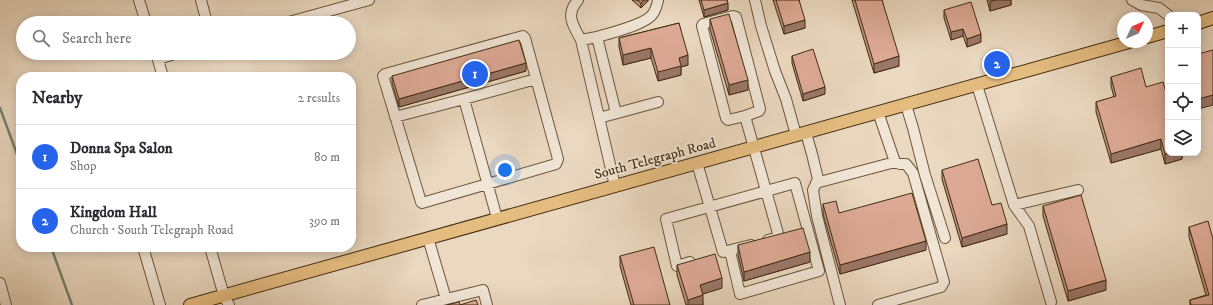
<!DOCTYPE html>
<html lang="en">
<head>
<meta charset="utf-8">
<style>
  body { margin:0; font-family:"IM FELL DW Pica",serif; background:#f7f7f7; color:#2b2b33 }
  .controls { position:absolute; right:12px; top:12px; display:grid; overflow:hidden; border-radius:8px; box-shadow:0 2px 10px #0003 }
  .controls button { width:36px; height:36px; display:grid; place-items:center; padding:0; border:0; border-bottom:1px solid #e1e1e2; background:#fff; color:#2b2b33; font:20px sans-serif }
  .compass { position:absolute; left:1117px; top:12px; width:36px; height:36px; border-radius:50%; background:#fff; box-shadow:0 2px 10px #0003; rotate:46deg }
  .you { position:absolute; left:505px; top:170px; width:14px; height:14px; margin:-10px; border:3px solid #fff; border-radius:50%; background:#1a73e8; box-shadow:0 0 0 6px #1a73e833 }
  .badge { display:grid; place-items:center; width:26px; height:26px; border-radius:50%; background:#2563eb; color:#fff; font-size:13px; font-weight:700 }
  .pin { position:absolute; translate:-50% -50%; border:2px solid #fff; box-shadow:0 1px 4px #0006 }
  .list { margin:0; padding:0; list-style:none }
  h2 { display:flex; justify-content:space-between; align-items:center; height:52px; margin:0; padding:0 16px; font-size:17px }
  h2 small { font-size:13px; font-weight:400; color:#7c7c81 }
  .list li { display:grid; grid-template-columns:26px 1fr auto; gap:12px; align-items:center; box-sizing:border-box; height:64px; padding:0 16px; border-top:1px solid #e1e1e2 }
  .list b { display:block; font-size:15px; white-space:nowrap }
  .list p { margin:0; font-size:13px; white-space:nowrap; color:#7c7c81 }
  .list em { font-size:13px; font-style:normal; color:#7c7c81 }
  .icon { flex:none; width:22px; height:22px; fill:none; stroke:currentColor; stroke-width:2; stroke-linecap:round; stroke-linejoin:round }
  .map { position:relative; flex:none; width:1213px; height:305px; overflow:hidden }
  .search { position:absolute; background:#fff; box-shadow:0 2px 10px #0003; left:16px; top:16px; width:340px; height:44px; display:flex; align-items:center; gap:10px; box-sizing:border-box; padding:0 14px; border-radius:22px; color:#7c7c81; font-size:15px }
  .panel { position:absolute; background:#fff; box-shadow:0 2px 10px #0003; left:16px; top:72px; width:340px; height:180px; border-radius:16px }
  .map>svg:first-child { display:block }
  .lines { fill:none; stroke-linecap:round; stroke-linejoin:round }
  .stream { stroke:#75816e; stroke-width:2.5 }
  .minor-casing { stroke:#6b573c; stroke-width:12 }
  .major-casing { stroke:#412c10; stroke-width:14 }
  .minor { stroke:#f1e6d6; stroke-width:10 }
  .major { stroke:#e5bc80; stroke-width:12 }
  .wall { fill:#bf9281; stroke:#412c10 }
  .shaded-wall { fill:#9b7769; stroke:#412c10 }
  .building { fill:#deaa96; stroke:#412c10 }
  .labels { text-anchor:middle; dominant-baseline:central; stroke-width:3.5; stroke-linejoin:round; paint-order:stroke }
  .street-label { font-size:14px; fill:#412c10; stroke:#f1e6d6 }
</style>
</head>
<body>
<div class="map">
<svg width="1213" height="305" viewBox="0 0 1213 305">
  <rect width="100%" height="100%" fill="#ead8c0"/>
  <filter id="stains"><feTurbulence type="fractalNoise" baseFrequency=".005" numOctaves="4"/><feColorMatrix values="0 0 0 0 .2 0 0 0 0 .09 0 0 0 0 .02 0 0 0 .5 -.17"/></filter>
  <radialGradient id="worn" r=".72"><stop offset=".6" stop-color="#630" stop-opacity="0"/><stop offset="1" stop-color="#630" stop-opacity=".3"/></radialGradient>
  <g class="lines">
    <path class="stream" d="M 0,108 L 21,165
      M 51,247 L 72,305"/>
    <g class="minor-casing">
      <path id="minor" d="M 139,0 L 146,23
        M 201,0 L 207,23
        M 578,0 C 565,15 573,25 581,40
        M 755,0 L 761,26 L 775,71 L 786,99 L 796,135
        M 1132,0 L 1141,5 L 1159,8 L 1168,15
        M 285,23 L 369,0
        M 523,36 L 525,38 L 558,159 L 556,164 L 422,203 L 421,202 L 383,76 L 385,74 Z
        M 597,37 C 610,33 644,25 652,15 C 656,10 657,6 658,0
        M 156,53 L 163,77
        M 158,59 L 178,53
        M 977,85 L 1014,205 L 1029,226 L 1051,302
        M 464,99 L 497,218
        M 906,105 L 913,128 L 925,175 L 945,238
        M 745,116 L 759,111 L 760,109 L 736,17 L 733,16 L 703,24 L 702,26 L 726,118 L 728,120 L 745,116 L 779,237 L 768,240
        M 395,117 L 464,99 L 536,79
        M 599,118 L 658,102
        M 806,133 L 812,154 L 818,179 L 813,190 L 817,216 L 840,305
        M 697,163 L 723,252 L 751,245
        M 816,183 L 895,162
        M 615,186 L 581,40 L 597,37 L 616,113
        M 1014,205 L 1078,190
        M 428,238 L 446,299
        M 143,247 L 160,305
        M 210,247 L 224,296 L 229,305
        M 690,262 L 677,266 L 666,219 L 795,183 L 819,271 L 740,294 L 730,251
        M 0,283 L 6,305
        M 422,305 L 483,290 L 487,305
        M 878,305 L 941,287 L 944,282 L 913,173 L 906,164 L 900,164 L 895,162 L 878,112"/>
    </g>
    <g class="major-casing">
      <path id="major" d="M 1198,23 L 1213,18
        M 1147,37 L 1168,31
        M 190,305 L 1129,42"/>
    </g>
    <use href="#minor" class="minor"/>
    <use href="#major" class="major"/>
  </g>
  <path class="wall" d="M 632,0 L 648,0 L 648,1 L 641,8 Z
    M 699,0 L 727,0 L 728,10 L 704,17 Z
    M 773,0 L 799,0 L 805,28 L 784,34 Z
    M 852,0 L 882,0 L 899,66 L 874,73 Z
    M 987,0 L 1011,0 L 1011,5 L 990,11 Z
    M 944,10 L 981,42 L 967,47 L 963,36 L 951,40 L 944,18 Z
    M 710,19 L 748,90 L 729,95 L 710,29 Z
    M 679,23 L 688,65 L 681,67 L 681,75 L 658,81 L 651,58 L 623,65 L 619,47 L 619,38 Z
    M 792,56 L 825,94 L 803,101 L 792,63 Z
    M 526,71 L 399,107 L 392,83 L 392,76 Z
    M 1111,77 L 1146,87 L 1182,153 L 1182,159 L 1165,164 L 1161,149 L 1111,163 L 1096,112 L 1096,102 L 1114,97 L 1111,86 Z
    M 942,170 L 992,205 L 1007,234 L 962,247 L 942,179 Z
    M 823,204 L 839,213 L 926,250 L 840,274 L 823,214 Z
    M 1043,206 L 1106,290 L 1068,301 L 1043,216 Z
    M 1189,227 L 1213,305 L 1190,305 L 1190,300 L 1206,295 L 1189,237 Z
    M 738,245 L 810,262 L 744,281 L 738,255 Z
    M 620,256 L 670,305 L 631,305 L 620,266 Z
    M 677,265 L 722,288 L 702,294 L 703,305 L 686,305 L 677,275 Z"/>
  <path class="shaded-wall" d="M 644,0 L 648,0 L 648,1 L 641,8 L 641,3 Z
    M 995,0 L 1011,0 L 1011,5 L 990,11 L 990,2 Z
    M 728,3 L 728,10 L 704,17 L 704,10 Z
    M 805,20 L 805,28 L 784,34 L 784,26 Z
    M 963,29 L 963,36 L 951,40 L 951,32 Z
    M 981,34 L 981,42 L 967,47 L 967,39 Z
    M 651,48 L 651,58 L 623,65 L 623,55 Z
    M 688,55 L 688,65 L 681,67 L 681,75 L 658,81 L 658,72 L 679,58 Z
    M 899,56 L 899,66 L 874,73 L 874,64 Z
    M 526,63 L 526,71 L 399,107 L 399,99 Z
    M 748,80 L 748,90 L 729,95 L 729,85 Z
    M 825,87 L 825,94 L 803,101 L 803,94 Z
    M 1213,95 L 1213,105 L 1198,109 L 1198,99 Z
    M 1161,139 L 1161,149 L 1111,163 L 1111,154 Z
    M 1169,153 L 1182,153 L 1182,159 L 1165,164 L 1165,154 Z
    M 1007,224 L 1007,234 L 962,247 L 962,238 Z
    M 926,241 L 926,250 L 840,274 L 840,265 Z
    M 810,252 L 810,262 L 744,281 L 744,272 Z
    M 722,278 L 722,288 L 700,295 L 700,285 Z
    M 1106,280 L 1106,290 L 1068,301 L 1068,291 Z
    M 703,295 L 703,305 L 688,305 L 688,300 Z"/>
  <path class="building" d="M 637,0 L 644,0 L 641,3 Z
    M 701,0 L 727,0 L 728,3 L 704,10 Z
    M 776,0 L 799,0 L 805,20 L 784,26 Z
    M 855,0 L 882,0 L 899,56 L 874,64 Z
    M 971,2 L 981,34 L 967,39 L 963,29 L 951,32 L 944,10 Z
    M 729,14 L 748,80 L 729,85 L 710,19 Z
    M 679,23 L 688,55 L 679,58 L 681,66 L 658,72 L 651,48 L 623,55 L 619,38 Z
    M 519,40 L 526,63 L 399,99 L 392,76 Z
    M 813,49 L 825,87 L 803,94 L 792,56 Z
    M 1213,50 L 1213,95 L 1198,99 L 1198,54 Z
    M 1141,68 L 1146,87 L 1163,82 L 1168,99 L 1168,153 L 1169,153 L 1165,154 L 1161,139 L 1111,154 L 1096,102 L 1116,96 L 1111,77 Z
    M 978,159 L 992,205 L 1001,203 L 1007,224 L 962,238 L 942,170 Z
    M 912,193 L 926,241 L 840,265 L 823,204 L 836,201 L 839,213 Z
    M 1081,195 L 1106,280 L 1068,291 L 1043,206 Z
    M 1208,221 L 1213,239 L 1213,305 L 1191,305 L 1190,300 L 1209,295 L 1189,227 Z
    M 803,228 L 810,252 L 744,272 L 738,245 Z
    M 654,247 L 670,305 L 634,305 L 620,256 Z
    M 715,254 L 722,278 L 700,285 L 703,295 L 688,300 L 677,265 Z
    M 476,300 L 478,305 L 447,305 L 459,302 L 460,305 Z"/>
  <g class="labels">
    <g class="street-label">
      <text transform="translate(655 159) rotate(-15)">South Telegraph Road</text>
    </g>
  </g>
  <rect width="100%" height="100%" filter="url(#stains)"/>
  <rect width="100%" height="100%" fill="url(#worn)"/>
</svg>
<div class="controls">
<button>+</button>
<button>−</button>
<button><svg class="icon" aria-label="locate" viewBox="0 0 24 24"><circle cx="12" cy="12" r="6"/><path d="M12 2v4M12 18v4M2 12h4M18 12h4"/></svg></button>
<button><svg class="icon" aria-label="layers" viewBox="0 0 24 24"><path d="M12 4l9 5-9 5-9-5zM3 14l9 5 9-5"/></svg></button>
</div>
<svg class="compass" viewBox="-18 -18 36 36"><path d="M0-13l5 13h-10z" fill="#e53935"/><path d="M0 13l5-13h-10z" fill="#7c7c81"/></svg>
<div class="you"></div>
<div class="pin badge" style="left:475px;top:74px">1</div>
<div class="pin badge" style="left:997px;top:64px">2</div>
<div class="search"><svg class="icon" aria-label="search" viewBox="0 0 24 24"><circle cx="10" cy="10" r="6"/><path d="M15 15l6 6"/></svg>Search here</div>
<section class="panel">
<h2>Nearby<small>2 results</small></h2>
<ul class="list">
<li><span class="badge">1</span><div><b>Donna Spa Salon</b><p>Shop</p></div><em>80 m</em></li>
<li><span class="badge">2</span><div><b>Kingdom Hall</b><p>Church · South Telegraph Road</p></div><em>390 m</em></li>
</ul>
</section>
</div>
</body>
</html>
